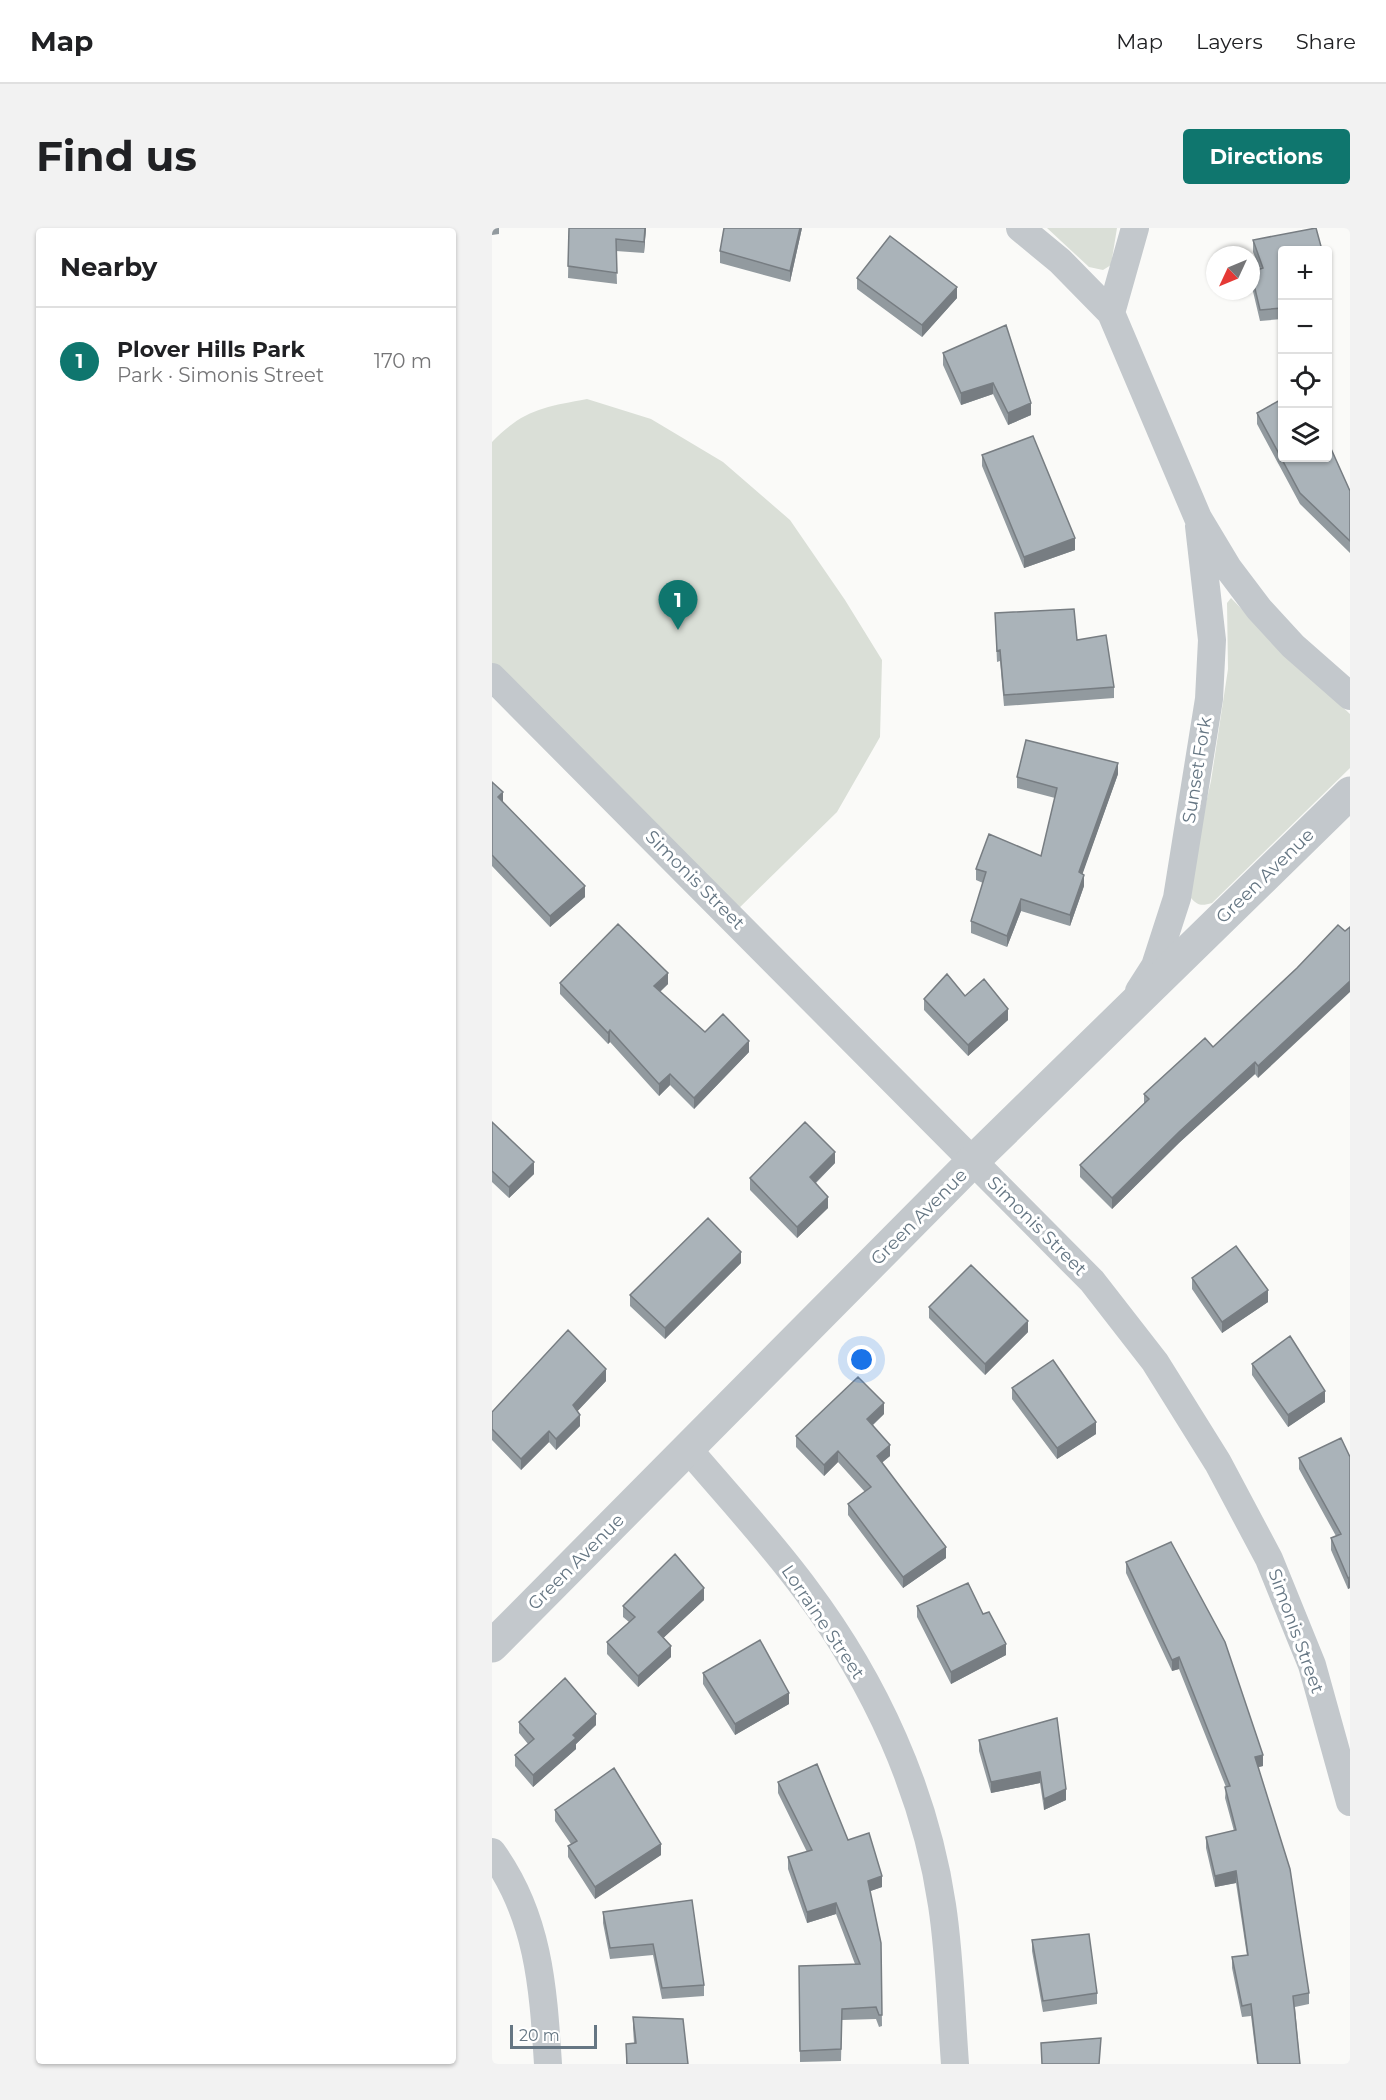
<!DOCTYPE html>
<html lang="en">
<head>
<meta charset="utf-8">
<style>
  body { margin:0; font-family:Montserrat,sans-serif; background:#f2f2f2; color:#202124 }
  .controls { position:absolute; right:18px; top:18px; display:grid; overflow:hidden; border-radius:6px; box-shadow:0 2px 4px #0004 }
  .controls button { width:54px; height:54px; display:grid; place-items:center; padding:0; border:0; border-bottom:2px solid #e0e0e0; background:#fff; color:#202124; font:30px sans-serif }
  .compass { position:absolute; left:714px; top:18px; width:54px; height:54px; border-radius:50%; background:#fff; box-shadow:0 2px 4px #0004; rotate:226deg }
  .scale { position:absolute; left:18px; bottom:15px; width:87px; box-sizing:border-box; padding-left:6px; border:3px solid #657683; border-top:0; font-size:16px; line-height:21px; white-space:nowrap; color:#657683; -webkit-text-stroke:4px #fff; paint-order:stroke }
  .you { position:absolute; left:370px; top:1132px; width:21px; height:21px; margin:-15px; border:4px solid #fff; border-radius:50%; background:#1a73e8; box-shadow:0 0 0 9px #1a73e833 }
  .badge { display:grid; place-items:center; width:39px; height:39px; border-radius:50%; background:#0f766e; color:#fff; font-size:20px; font-weight:700 }
  .pin { position:absolute; translate:-50% -50px; filter:drop-shadow(0 2px 3px #0008) }
  .pin::after { content:''; position:absolute; top:32px; width:21px; height:18px; background:inherit; clip-path:polygon(0 0,100% 0,50% 100%) }
  .list { margin:0; padding:0; list-style:none }
  h2 { display:flex; justify-content:space-between; align-items:center; height:78px; margin:0; padding:0 24px; font-size:26px }
  h2 small { font-size:20px; font-weight:400; color:#757577 }
  .list li { display:grid; grid-template-columns:39px 1fr auto; gap:18px; align-items:center; box-sizing:border-box; height:108px; padding:0 24px; border-top:2px solid #e0e0e0 }
  .list b { display:block; font-size:22px; white-space:nowrap }
  .list p { margin:0; font-size:20px; white-space:nowrap; color:#757577 }
  .list em { font-size:20px; font-style:normal; color:#757577 }
  .icon { flex:none; width:33px; height:33px; fill:none; stroke:currentColor; stroke-width:2; stroke-linecap:round; stroke-linejoin:round }
  .map { position:relative; flex:none; width:858px; height:1836px; overflow:hidden; border-radius:6px }
  header { display:flex; align-items:center; gap:36px; box-sizing:border-box; height:84px; padding:0 30px; background:#fff; border-bottom:2px solid #e0e0e0 }
  header strong { font-size:28px }
  nav { display:flex; gap:33px; margin-inline-start:auto; font-size:21px }
  .intro { display:flex; align-items:center; justify-content:space-between; box-sizing:border-box; height:144px; padding:0 36px }
  h1 { margin:0; font-size:42px }
  .button { padding:15px 27px; border-radius:6px; background:#0f766e; color:#fff; font-size:21px; font-weight:700 }
  main { display:flex; gap:36px; padding:0 36px }
  aside { flex:1; background:#fff; border-radius:6px; box-shadow:0 2px 4px #0004 }
  .map>svg:first-child { display:block }
  .green { fill:#dadfd7 }
  .lines { fill:none; stroke-linecap:round; stroke-linejoin:round }
  .minor { stroke:#c3c8cc; stroke-width:28 }
  .tertiary { stroke:#c3c8cc; stroke-width:33 }
  .wall { fill:#929a9f }
  .shaded-wall { fill:#777d82 }
  .building { fill:#aab3b9; stroke:#777d82; stroke-width:1.5 }
  .labels { text-anchor:middle; dominant-baseline:central; stroke-width:6; stroke-linejoin:round; paint-order:stroke }
  .street-label { font-size:18px; fill:#657683; stroke:#fff }
</style>
</head>
<body>
<header>
<strong>Map</strong>
<nav><a>Map</a><a>Layers</a><a>Share</a></nav>
</header>
<div class="intro"><h1>Find us</h1><a class="button">Directions</a></div>
<main>
<aside>
<h2>Nearby<small></small></h2>
<ul class="list">
<li><span class="badge">1</span><div><b>Plover Hills Park</b><p>Park · Simonis Street</p></div><em>170 m</em></li>
</ul>
</aside>
<div class="map">
<svg width="858" height="1836" viewBox="0 0 858 1836">
  <rect width="100%" height="100%" fill="#fafaf8"/>
  <path class="green" d="M 555,0 L 625,0 L 619,37 L 611,42 L 597,39 Z
    M 95,171 L 159,191 L 231,234 L 298,292 L 353,372 L 390,432 L 388,509 L 345,584 L 239,688 L 0,449 L 0,214 C 32,181 53,179 95,171 Z
    M 739,370 L 784,417 L 858,486 L 858,540 L 720,675 C 710,678 706,678 699,670 L 700,636 L 719,553 L 736,441 L 735,375 Z"/>
  <g class="lines">
    <path class="minor" d="M 528,0 L 568,33 L 619,85 L 706,290 L 736,340 L 767,381 L 801,418 L 858,468
      M 619,85 L 643,0
      M 0,449 L 600,1053 L 663,1134 L 726,1235 L 777,1331 L 820,1437 L 858,1574
      M 647,763 L 663,738 L 685,670 L 717,471 L 720,412 L 707,298
      M 197,1222 C 236,1268 278,1313 314,1362 C 383,1454 433,1563 450,1677 C 458,1729 459,1783 463,1836
      M 0,1624 C 47,1689 51,1759 56,1836"/>
    <path class="tertiary" d="M 0,1418 L 480,934 L 858,565"/>
  </g>
  <path class="wall" d="M 0,0 L 7,0 L 7,6 L 0,7 Z
    M 77,0 L 154,0 L 152,25 L 124,23 L 125,56 L 76,50 Z
    M 310,0 L 298,54 L 228,35 L 228,23 Z
    M 761,12 L 790,22 L 790,91 L 768,93 L 759,55 L 759,44 L 768,41 L 761,24 Z
    M 365,50 L 465,70 L 430,109 L 365,61 Z
    M 514,97 L 539,187 L 516,197 L 501,166 L 469,177 L 451,137 L 451,125 Z
    M 765,185 L 858,263 L 858,325 L 808,276 L 765,196 Z
    M 490,227 L 583,322 L 532,340 L 490,238 Z
    M 503,385 L 585,412 L 622,459 L 622,470 L 512,478 L 508,433 L 505,434 Z
    M 626,546 L 590,646 L 592,658 L 578,698 L 529,683 L 515,719 L 479,705 L 479,693 L 491,655 L 484,652 L 484,641 L 549,628 L 563,570 L 525,560 L 525,549 Z
    M 0,554 L 11,574 L 93,669 L 58,699 L 0,638 Z
    M 805,740 L 766,850 L 763,846 L 688,914 L 620,981 L 588,949 L 588,937 L 652,876 L 652,866 L 721,819 Z
    M 68,755 L 176,756 L 168,764 L 213,804 L 257,824 L 202,881 L 178,857 L 167,868 L 118,814 L 116,816 L 68,766 Z
    M 473,768 L 516,792 L 476,828 L 432,782 L 432,771 Z
    M 0,894 L 42,946 L 17,970 L 0,954 Z
    M 343,935 L 324,955 L 336,980 L 305,1010 L 258,962 L 258,950 Z
    M 249,1035 L 173,1111 L 138,1078 L 138,1067 Z
    M 700,1050 L 776,1074 L 730,1105 L 700,1061 Z
    M 437,1079 L 536,1104 L 493,1147 L 437,1090 Z
    M 760,1136 L 833,1174 L 796,1199 L 760,1147 Z
    M 114,1153 L 85,1183 L 88,1198 L 64,1222 L 57,1214 L 29,1242 L 0,1212 L 0,1184 Z
    M 520,1160 L 604,1206 L 565,1231 L 520,1171 Z
    M 392,1186 L 381,1197 L 398,1228 L 390,1234 L 454,1330 L 411,1360 L 356,1287 L 356,1276 L 373,1264 L 346,1234 L 332,1248 L 304,1219 L 304,1208 Z
    M 858,1229 L 858,1360 L 856,1361 L 839,1322 L 839,1310 L 844,1308 L 807,1241 L 807,1230 Z
    M 634,1334 L 771,1538 L 766,1539 L 817,1765 L 817,1776 L 803,1779 L 808,1836 L 765,1836 L 759,1788 L 750,1789 L 740,1740 L 740,1729 L 755,1728 L 744,1655 L 723,1659 L 714,1620 L 714,1609 L 742,1603 L 733,1570 L 734,1559 L 687,1441 L 680,1443 L 634,1345 Z
    M 212,1372 L 171,1410 L 179,1429 L 146,1459 L 115,1426 L 115,1414 L 137,1394 L 131,1389 L 131,1378 Z
    M 425,1378 L 491,1386 L 514,1427 L 459,1456 L 425,1389 Z
    M 211,1445 L 297,1476 L 243,1507 L 211,1456 Z
    M 565,1490 L 574,1572 L 552,1582 L 548,1555 L 499,1565 L 487,1523 L 487,1512 Z
    M 27,1494 L 104,1497 L 84,1516 L 84,1521 L 41,1559 L 23,1538 L 23,1527 L 36,1516 L 27,1505 Z
    M 286,1554 L 356,1612 L 390,1659 L 378,1663 L 389,1715 L 390,1798 L 387,1799 L 384,1791 L 350,1792 L 349,1833 L 308,1834 L 307,1738 L 363,1736 L 344,1686 L 315,1695 L 296,1641 L 296,1629 L 315,1624 L 286,1565 Z
    M 63,1582 L 169,1627 L 103,1671 L 76,1629 L 76,1618 L 79,1616 L 63,1593 Z
    M 200,1672 L 212,1757 L 212,1768 L 170,1771 L 161,1727 L 118,1731 L 111,1695 L 111,1684 Z
    M 540,1712 L 605,1765 L 605,1776 L 551,1784 L 540,1723 Z
    M 141,1789 L 196,1836 L 134,1836 L 134,1816 L 142,1815 L 141,1800 Z"/>
  <path class="shaded-wall" d="M 153,0 L 154,0 L 152,25 L 152,14 Z
    M 308,0 L 310,0 L 298,54 L 298,43 Z
    M 838,54 L 838,65 L 836,66 L 836,55 Z
    M 465,59 L 465,70 L 430,109 L 430,97 Z
    M 501,155 L 501,166 L 469,177 L 469,165 Z
    M 539,175 L 539,187 L 516,197 L 516,185 Z
    M 583,310 L 583,322 L 532,340 L 532,329 Z
    M 626,535 L 626,546 L 587,656 L 587,644 Z
    M 11,564 L 11,576 L 6,569 Z
    M 592,647 L 592,658 L 578,698 L 578,687 Z
    M 93,658 L 93,669 L 58,699 L 58,688 Z
    M 529,671 L 529,683 L 515,719 L 515,708 Z
    M 176,745 L 176,756 L 162,769 L 162,758 Z
    M 858,753 L 858,764 L 766,850 L 766,838 Z
    M 516,781 L 516,792 L 476,828 L 476,817 Z
    M 118,802 L 118,814 L 116,816 L 116,805 Z
    M 257,813 L 257,824 L 202,881 L 202,870 Z
    M 763,834 L 763,846 L 688,914 L 620,981 L 620,970 L 688,903 Z
    M 178,846 L 178,857 L 167,868 L 167,856 Z
    M 343,924 L 343,935 L 318,960 L 318,949 Z
    M 42,934 L 42,946 L 17,970 L 17,959 Z
    M 336,969 L 336,980 L 305,1010 L 305,999 Z
    M 249,1024 L 249,1035 L 173,1111 L 173,1100 Z
    M 776,1062 L 776,1074 L 730,1105 L 730,1094 Z
    M 536,1093 L 536,1104 L 493,1147 L 493,1136 Z
    M 114,1141 L 114,1153 L 81,1188 L 81,1177 Z
    M 833,1163 L 833,1174 L 796,1199 L 796,1187 Z
    M 392,1175 L 392,1186 L 375,1202 L 375,1191 Z
    M 88,1187 L 88,1198 L 64,1222 L 64,1211 Z
    M 604,1194 L 604,1206 L 565,1231 L 565,1220 Z
    M 57,1203 L 57,1214 L 29,1242 L 29,1231 Z
    M 398,1217 L 398,1228 L 385,1239 L 385,1228 Z
    M 346,1223 L 346,1234 L 332,1248 L 332,1237 Z
    M 454,1319 L 454,1330 L 411,1360 L 411,1349 Z
    M 858,1349 L 858,1360 L 856,1361 L 856,1350 Z
    M 212,1360 L 212,1372 L 166,1415 L 166,1404 Z
    M 514,1416 L 514,1427 L 459,1456 L 459,1444 Z
    M 179,1418 L 179,1429 L 146,1459 L 146,1448 Z
    M 687,1429 L 687,1441 L 680,1443 L 680,1432 Z
    M 297,1465 L 297,1476 L 243,1507 L 243,1496 Z
    M 104,1486 L 104,1497 L 84,1516 L 84,1521 L 41,1559 L 41,1547 L 81,1507 Z
    M 771,1527 L 771,1538 L 763,1540 L 763,1529 Z
    M 548,1544 L 548,1555 L 499,1565 L 499,1554 Z
    M 574,1561 L 574,1572 L 552,1582 L 552,1571 Z
    M 169,1616 L 169,1627 L 103,1671 L 103,1659 Z
    M 744,1643 L 744,1655 L 723,1659 L 723,1648 Z
    M 390,1648 L 390,1659 L 376,1664 L 376,1653 Z
    M 344,1675 L 344,1686 L 315,1695 L 315,1684 Z"/>
  <path class="building" d="M 77,0 L 153,0 L 152,14 L 124,11 L 125,45 L 76,38 Z
    M 232,0 L 308,0 L 298,43 L 228,23 Z
    M 824,0 L 830,22 L 790,22 L 790,80 L 768,82 L 759,44 L 771,40 L 761,12 Z
    M 398,8 L 465,59 L 430,97 L 365,50 Z
    M 514,97 L 539,175 L 516,185 L 501,155 L 469,165 L 451,125 Z
    M 790,171 L 790,230 L 836,230 L 836,214 L 858,263 L 858,313 L 808,265 L 765,185 Z
    M 541,208 L 583,310 L 532,329 L 490,227 Z
    M 582,381 L 585,412 L 614,407 L 622,459 L 512,467 L 508,422 L 505,423 L 503,385 Z
    M 534,512 L 626,535 L 587,644 L 592,647 L 578,687 L 529,671 L 515,708 L 479,693 L 494,644 L 484,641 L 497,606 L 549,628 L 565,560 L 525,549 Z
    M 0,554 L 11,564 L 6,569 L 93,658 L 58,688 L 0,627 Z
    M 126,696 L 176,745 L 162,758 L 213,804 L 231,786 L 257,813 L 202,870 L 178,846 L 167,856 L 118,802 L 116,805 L 68,755 Z
    M 846,697 L 853,703 L 858,699 L 858,753 L 766,838 L 763,834 L 688,903 L 620,970 L 588,937 L 657,871 L 652,866 L 713,810 L 721,819 L 805,740 Z
    M 455,746 L 473,768 L 492,751 L 516,781 L 476,817 L 432,771 Z
    M 0,894 L 42,934 L 17,959 L 0,943 Z
    M 313,894 L 343,924 L 318,949 L 336,969 L 305,999 L 258,950 Z
    M 216,990 L 249,1024 L 173,1100 L 138,1067 Z
    M 744,1018 L 776,1062 L 730,1094 L 700,1050 Z
    M 479,1037 L 536,1093 L 493,1136 L 437,1079 Z
    M 76,1102 L 114,1141 L 81,1177 L 88,1187 L 64,1211 L 57,1203 L 29,1231 L 0,1201 L 0,1184 Z
    M 798,1108 L 833,1163 L 796,1187 L 760,1136 Z
    M 561,1132 L 604,1194 L 565,1220 L 520,1160 Z
    M 366,1149 L 392,1175 L 375,1191 L 398,1217 L 385,1228 L 454,1319 L 411,1349 L 356,1276 L 379,1259 L 346,1223 L 332,1237 L 304,1208 Z
    M 849,1210 L 858,1229 L 858,1349 L 856,1350 L 839,1310 L 849,1306 L 807,1230 Z
    M 679,1314 L 733,1414 L 771,1527 L 763,1529 L 798,1641 L 817,1765 L 801,1768 L 808,1836 L 766,1836 L 759,1776 L 750,1778 L 740,1729 L 756,1727 L 744,1643 L 723,1648 L 714,1609 L 744,1602 L 733,1559 L 738,1558 L 687,1429 L 680,1432 L 634,1334 Z
    M 183,1326 L 212,1360 L 166,1404 L 179,1418 L 146,1448 L 115,1414 L 143,1389 L 131,1378 Z
    M 476,1355 L 491,1386 L 497,1384 L 514,1416 L 459,1444 L 425,1378 Z
    M 268,1412 L 297,1465 L 243,1496 L 211,1445 Z
    M 73,1450 L 104,1486 L 81,1507 L 84,1510 L 41,1547 L 23,1527 L 42,1511 L 27,1494 Z
    M 565,1490 L 574,1561 L 552,1571 L 548,1544 L 499,1554 L 487,1512 Z
    M 325,1536 L 356,1612 L 377,1605 L 390,1648 L 376,1653 L 389,1715 L 390,1787 L 387,1787 L 384,1779 L 350,1781 L 349,1821 L 308,1823 L 307,1738 L 368,1736 L 344,1675 L 315,1684 L 296,1629 L 320,1622 L 286,1554 Z
    M 122,1540 L 169,1616 L 103,1659 L 76,1618 L 85,1613 L 63,1582 Z
    M 200,1672 L 212,1757 L 170,1760 L 161,1716 L 118,1720 L 111,1684 Z
    M 597,1706 L 605,1765 L 551,1773 L 540,1712 Z
    M 141,1789 L 191,1791 L 196,1836 L 135,1836 L 134,1816 L 144,1815 Z
    M 609,1810 L 607,1836 L 550,1836 L 549,1815 Z"/>
  <g class="labels">
    <g class="street-label">
      <text transform="translate(705 542) rotate(-81)">Sunset Fork</text>
      <text transform="translate(773 648) rotate(-44)">Green Avenue</text>
      <text transform="translate(203 652) rotate(45)">Simonis Street</text>
      <text transform="translate(427 989) rotate(-45)">Green Avenue</text>
      <text transform="translate(545 998) rotate(45)">Simonis Street</text>
      <text transform="translate(84 1334) rotate(-45)">Green Avenue</text>
      <text transform="translate(331 1394) rotate(56)">Lorraine Street</text>
      <text transform="translate(804 1403) rotate(70)">Simonis Street</text>
    </g>
  </g>
</svg>
<div class="controls">
<button>+</button>
<button>−</button>
<button><svg class="icon" aria-label="locate" viewBox="0 0 24 24"><circle cx="12" cy="12" r="6"/><path d="M12 2v4M12 18v4M2 12h4M18 12h4"/></svg></button>
<button><svg class="icon" aria-label="layers" viewBox="0 0 24 24"><path d="M12 4l9 5-9 5-9-5zM3 14l9 5 9-5"/></svg></button>
</div>
<svg class="compass" viewBox="-18 -18 36 36"><path d="M0-13l5 13h-10z" fill="#e53935"/><path d="M0 13l5-13h-10z" fill="#757577"/></svg>
<div class="scale">20 m</div>
<div class="you"></div>
<div class="pin badge" style="left:186px;top:402px">1</div>
</div>
</main>
</body>
</html>
